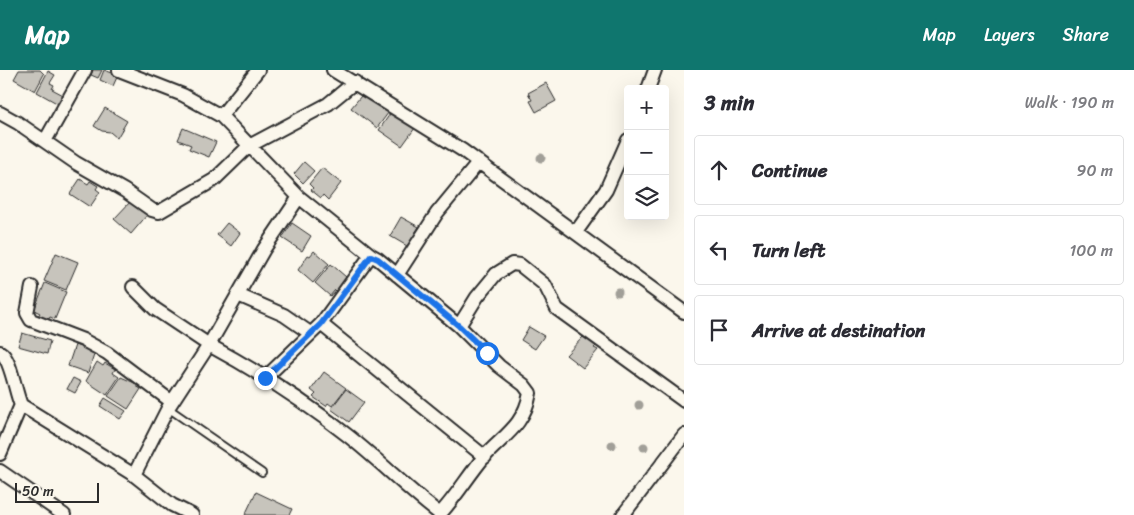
<!DOCTYPE html>
<html lang="en">
<head>
<meta charset="utf-8">
<style>
  body { margin:0; font-family:Sriracha,sans-serif; background:#f7f7f7; color:#2b2b33 }
  .controls { position:absolute; right:15px; top:15px; display:grid; overflow:hidden; border-radius:5px; box-shadow:0 5px 20px #0002 }
  .controls button { width:45px; height:45px; display:grid; place-items:center; padding:0; border:0; border-bottom:1px solid #e1e1e2; background:#fff; color:#2b2b33; font:25px sans-serif }
  .scale { position:absolute; left:15px; bottom:12px; width:84px; box-sizing:border-box; padding-left:5px; border:2px solid #2b2b2b; border-top:0; font-size:14px; line-height:18px; white-space:nowrap; color:#2b2b2b; -webkit-text-stroke:4px #fbf7ec; paint-order:stroke }
  .stop { position:absolute; width:15px; height:15px; margin:-11px; border:4px solid #1a73e8; border-radius:50%; background:#fff }
  .stop.end { background:#1a73e8; border-color:#fff; box-shadow:0 1px 5px #0008 }
  .list { margin:0; padding:0; list-style:none }
  h2 { display:flex; justify-content:space-between; align-items:center; height:65px; margin:0; padding:0 20px; font-size:21px }
  h2 small { font-size:16px; font-weight:400; color:#7c7c81 }
  .list li { display:grid; grid-template-columns:32px 1fr auto; gap:15px; align-items:center; box-sizing:border-box; height:70px; margin:0 10px 10px; padding:0 10px; border:1px solid #e1e1e2; border-radius:5px }
  .list b { display:block; font-size:19px; white-space:nowrap }
  .list em { font-size:16px; font-style:normal; color:#7c7c81 }
  .icon { flex:none; width:28px; height:28px; fill:none; stroke:currentColor; stroke-width:2; stroke-linecap:round; stroke-linejoin:round }
  .map { position:relative; flex:none; width:684px; height:445px; overflow:hidden }
  header { display:flex; align-items:center; gap:30px; box-sizing:border-box; height:70px; padding:0 25px; background:#0f766e; color:#fff }
  header strong { font-size:24px }
  nav { display:flex; gap:28px; margin-inline-start:auto; font-size:18px }
  main { display:flex }
  aside { flex:1; background:#fff }
  .map>svg:first-child { display:block }
  .building { fill:#c7c4bc; stroke:#2b2b2b }
  .lines { fill:none; stroke-linecap:round; stroke-linejoin:round }
  .lane-casing { stroke:#2b2b2b; stroke-width:10 }
  .street-casing { stroke:#2b2b2b; stroke-width:16 }
  .lane { stroke:#fbf7ec; stroke-width:6 }
  .street { stroke:#fbf7ec; stroke-width:12 }
  .tree { fill:#a19f98 }
  .route { stroke:#1a73e8; stroke-width:6 }
</style>
</head>
<body>
<header>
<strong>Map</strong>
<nav><a>Map</a><a>Layers</a><a>Share</a></nav>
</header>
<main>
<div class="map">
<svg width="684" height="445" viewBox="0 0 684 445">
  <rect width="100%" height="100%" fill="#fbf7ec"/>
  <filter id="ink" filterUnits="userSpaceOnUse"><feTurbulence type="fractalNoise" baseFrequency=".02" numOctaves="2"/><feDisplacementMap in="SourceGraphic" scale="10" xChannelSelector="R" yChannelSelector="G"/><feConvolveMatrix kernelMatrix="1 2 1 2 8 2 1 2 1" color-interpolation-filters="sRGB"/></filter>
  <g filter="url(#ink)">
    <path class="building" d="M 19,0 L 40,0 L 44,4 L 35,21 L 14,9 Z
      M 93,0 L 102,0 L 98,8 L 91,5 Z
      M 104,0 L 118,5 L 113,16 L 100,10 Z
      M 48,1 L 55,5 L 50,13 L 54,15 L 52,19 L 67,27 L 62,36 L 37,22 Z
      M 546,13 L 556,31 L 536,42 L 530,31 L 532,30 L 528,23 Z
      M 366,20 L 391,39 L 377,58 L 351,38 Z
      M 105,38 L 127,51 L 117,68 L 110,62 L 102,61 L 94,56 Z
      M 392,41 L 415,58 L 402,76 L 379,60 Z
      M 183,58 L 216,72 L 209,87 L 189,79 L 191,75 L 178,70 Z
      M 304,92 L 314,101 L 303,113 L 294,104 Z
      M 322,98 L 341,113 L 328,130 L 323,125 L 321,128 L 311,120 L 313,118 L 309,114 Z
      M 80,109 L 88,114 L 90,111 L 98,116 L 96,119 L 100,122 L 90,137 L 70,124 Z
      M 132,130 L 148,144 L 131,164 L 114,149 Z
      M 401,147 L 419,157 L 415,163 L 418,165 L 413,174 L 409,173 L 407,176 L 390,166 Z
      M 227,153 L 240,163 L 231,176 L 217,165 Z
      M 292,153 L 311,166 L 302,181 L 282,168 Z
      M 314,181 L 329,194 L 313,213 L 298,200 L 308,185 L 310,186 Z
      M 56,183 L 78,192 L 66,220 L 44,211 Z
      M 331,194 L 346,207 L 337,222 L 335,220 L 330,226 L 315,213 Z
      M 45,213 L 66,222 L 55,249 L 50,247 L 48,250 L 38,246 L 40,243 L 34,240 Z
      M 529,257 L 544,266 L 535,279 L 521,270 Z
      M 22,263 L 50,271 L 47,284 L 18,276 Z
      M 583,267 L 589,270 L 593,269 L 598,274 L 594,278 L 598,280 L 583,298 L 566,285 Z
      M 75,275 L 95,282 L 88,303 L 68,296 Z
      M 97,292 L 103,296 L 105,293 L 115,299 L 113,303 L 119,307 L 107,325 L 86,311 Z
      M 324,302 L 346,318 L 332,336 L 328,333 L 326,336 L 313,327 L 316,324 L 311,320 Z
      M 121,307 L 137,314 L 136,316 L 141,319 L 128,339 L 108,326 Z
      M 73,308 L 81,312 L 75,323 L 67,319 Z
      M 346,319 L 364,332 L 349,352 L 331,339 Z
      M 105,328 L 126,341 L 120,349 L 100,336 Z
      M 256,422 L 292,439 L 289,445 L 245,445 Z"/>
    <g class="lines">
      <g class="lane-casing">
        <path id="lane" d="M 168,338 L 262,403"/>
      </g>
      <g class="street-casing">
        <path id="street" d="M 119,0 L 183,25 L 221,46 L 299,127 L 371,185
          M 333,0 L 462,80 L 684,242
          M 648,19 L 655,0
          M 0,43 L 18,53 L 76,93 L 125,121 L 152,140 L 159,142 L 214,110 L 249,76 L 328,34 L 355,12
          M 221,46 L 258,0
          M 45,71 L 85,0
          M 576,162 L 606,120 L 628,70
          M 397,205 L 437,143 L 479,92
          M 32,217 L 27,243 L 31,250 L 83,270 L 107,283 L 172,332
          M 133,217 L 155,239 L 209,275 L 264,179 L 299,127
          M 238,225 L 284,245 L 310,263
          M 321,254 L 485,387
          M 459,256 L 477,227 L 496,204 L 512,194 L 520,195 L 545,215 L 557,239 L 684,331
          M 0,282 C 11,288 15,322 21,335 L 134,405 L 172,435 L 192,445
          M 265,308 L 321,254 L 371,185 L 378,189 L 459,256 L 499,296 L 524,315 L 530,323 C 524,356 504,365 484,387 C 468,406 456,427 439,445
          M 0,384 L 21,335
          M 0,401 L 64,445
          M 134,405 L 168,338 L 209,275 C 257,301 304,331 347,365 C 379,390 407,419 440,444
          M 623,445 L 684,365"/>
      </g>
      <use href="#lane" class="lane"/>
      <use href="#street" class="street"/>
    </g>
    <g class="tree">
      <circle cx="541" cy="88" r="4.5"/>
      <circle cx="618" cy="222" r="4.5"/>
      <circle cx="639" cy="335" r="4.5"/>
      <circle cx="612" cy="375" r="4.5"/>
      <circle cx="644" cy="377" r="4.5"/>
    </g>
  </g>
  <g class="lines" filter="url(#ink)">
    <path class="route" d="M 265,308 L 321,254 L 371,186 L 378,189 L 459,256 L 487,283"/>
  </g>
</svg>
<div class="controls">
<button>+</button>
<button>−</button>
<button><svg class="icon" aria-label="layers" viewBox="0 0 24 24"><path d="M12 4l9 5-9 5-9-5zM3 14l9 5 9-5"/></svg></button>
</div>
<div class="scale">50 m</div>
<div class="stop" style="left:487px;top:283px"></div>
<div class="stop end" style="left:265px;top:308px"></div>
</div>
<aside>
<h2>3 min<small>Walk · 190 m</small></h2>
<ul class="list">
<li><svg class="icon" aria-label="ahead" viewBox="0 0 24 24"><path d="M12 20V5M6 11l6-6 6 6"/></svg><div><b>Continue</b></div><em>90 m</em></li>
<li><svg class="icon" aria-label="left" viewBox="0 0 24 24"><path d="M17 20v-9H6M10 6l-5 5 5 5"/></svg><div><b>Turn left</b></div><em>100 m</em></li>
<li><svg class="icon" aria-label="arrive" viewBox="0 0 24 24"><path d="M6 21V4h12l-3 4 3 4H6"/></svg><div><b>Arrive at destination</b></div></li>
</ul>
</aside>
</main>
</body>
</html>
